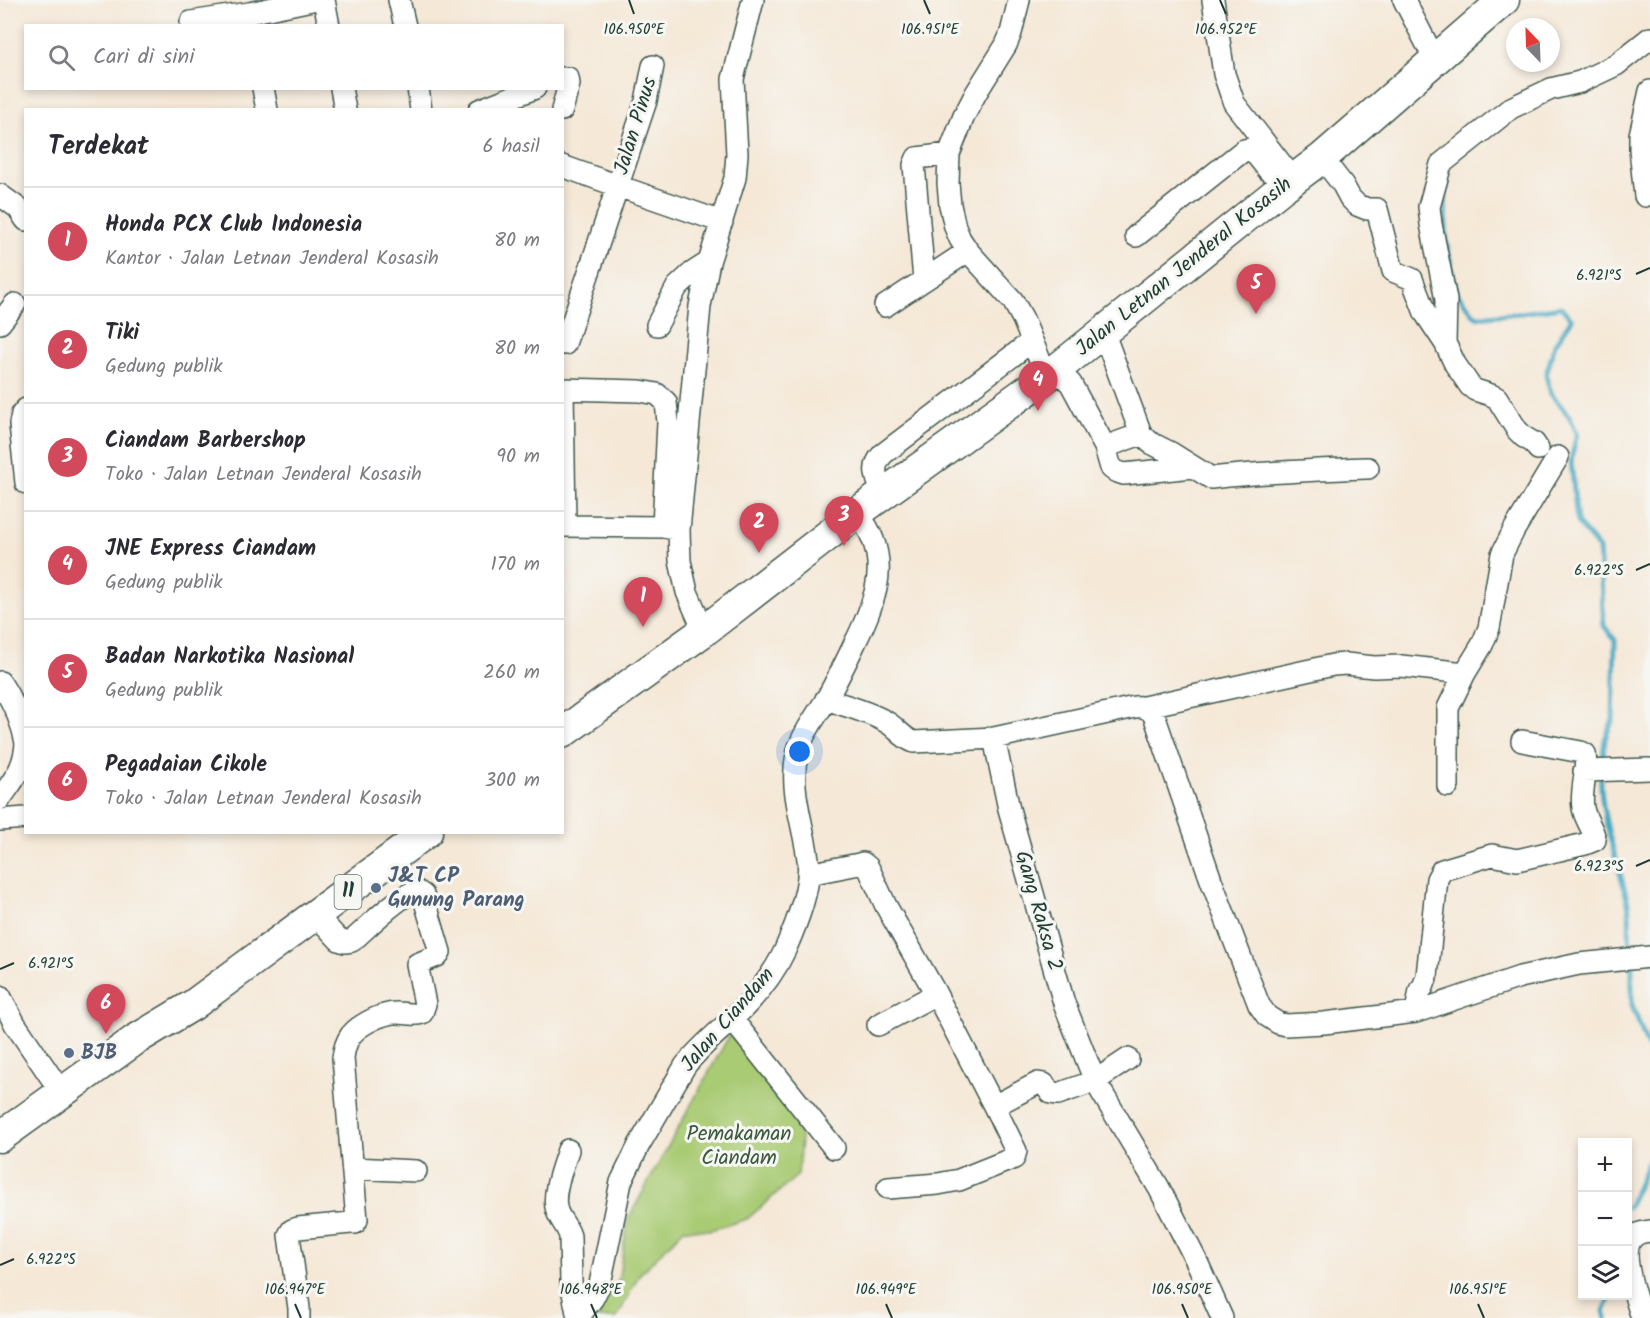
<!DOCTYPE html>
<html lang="id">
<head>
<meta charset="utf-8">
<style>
  body { margin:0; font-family:Kalam,sans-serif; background:#f2f2f3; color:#2b2b33 }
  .controls { position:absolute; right:18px; bottom:18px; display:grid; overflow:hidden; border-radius:0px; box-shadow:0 3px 9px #0003 }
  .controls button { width:54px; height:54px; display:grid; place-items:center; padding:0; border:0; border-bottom:2px solid #e1e1e2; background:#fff; color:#2b2b33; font:30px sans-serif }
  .compass { position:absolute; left:1506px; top:18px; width:54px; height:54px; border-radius:50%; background:#fff; box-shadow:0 3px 9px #0003; rotate:337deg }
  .you { position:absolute; left:800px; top:752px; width:21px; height:21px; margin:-15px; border:4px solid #fff; border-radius:50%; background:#1a73e8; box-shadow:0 0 0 9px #1a73e833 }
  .badge { display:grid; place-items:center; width:39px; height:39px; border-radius:50%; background:#d1495b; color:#fff; font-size:20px; font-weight:700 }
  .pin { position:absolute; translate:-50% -50px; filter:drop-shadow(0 2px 3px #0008) }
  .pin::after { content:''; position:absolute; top:32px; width:21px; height:18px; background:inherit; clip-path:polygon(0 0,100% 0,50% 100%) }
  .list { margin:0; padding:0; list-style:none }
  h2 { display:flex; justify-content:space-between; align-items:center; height:78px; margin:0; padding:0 24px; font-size:26px }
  h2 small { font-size:20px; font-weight:400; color:#7c7c81 }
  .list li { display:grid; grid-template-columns:39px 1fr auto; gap:18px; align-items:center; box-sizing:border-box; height:108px; padding:0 24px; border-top:2px solid #e1e1e2 }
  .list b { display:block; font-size:22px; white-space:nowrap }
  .list p { margin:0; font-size:20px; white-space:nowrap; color:#7c7c81 }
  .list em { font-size:20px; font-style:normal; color:#7c7c81 }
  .icon { flex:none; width:33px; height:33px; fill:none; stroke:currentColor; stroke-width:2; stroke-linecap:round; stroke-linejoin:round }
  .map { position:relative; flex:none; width:1650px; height:1318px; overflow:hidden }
  .search { position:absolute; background:#fff; box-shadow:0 3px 9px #0003; left:24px; top:24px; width:540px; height:66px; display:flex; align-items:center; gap:15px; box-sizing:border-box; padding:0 21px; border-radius:0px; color:#7c7c81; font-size:22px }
  .panel { position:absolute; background:#fff; box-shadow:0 3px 9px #0003; left:24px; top:108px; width:540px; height:726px; border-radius:0px }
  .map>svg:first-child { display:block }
  .green { fill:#a9cb73; stroke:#648454; stroke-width:1.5 }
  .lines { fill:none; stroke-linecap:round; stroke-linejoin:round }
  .stream { stroke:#42a8c2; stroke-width:5 }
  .minor-casing { stroke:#3f574c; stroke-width:24 }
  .highway-casing { stroke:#3f574c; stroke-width:33 }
  .minor { stroke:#fff; stroke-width:21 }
  .highway { stroke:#fff; stroke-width:30 }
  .ticks { fill:none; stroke:#1f3d34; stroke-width:2 }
  .service-dot { fill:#5c6f8a; stroke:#f6f6f2; stroke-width:2 }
  .labels { text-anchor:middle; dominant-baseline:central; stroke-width:6; stroke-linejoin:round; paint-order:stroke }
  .shield { fill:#f6f6f2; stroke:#60746d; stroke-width:1.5 }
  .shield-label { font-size:20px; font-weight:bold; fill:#1f3d34 }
  .street-label { font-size:21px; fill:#1f3d34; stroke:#f6f6f2 }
  .service-label { font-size:21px; font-weight:bold; fill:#4e5e75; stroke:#f6f6f2; text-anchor:start }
  .park-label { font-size:21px; fill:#3b5941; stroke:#f6f6f2 }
  .ticks-label { font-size:15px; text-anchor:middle; fill:#1f3d34; stroke:#f6f6f2; stroke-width:6; stroke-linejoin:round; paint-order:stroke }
</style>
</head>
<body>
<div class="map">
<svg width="1650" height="1318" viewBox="0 0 1650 1318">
  <rect width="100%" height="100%" fill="#f6f6f2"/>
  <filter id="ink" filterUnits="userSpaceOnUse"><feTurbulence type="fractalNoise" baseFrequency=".0167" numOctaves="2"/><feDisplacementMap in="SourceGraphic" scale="12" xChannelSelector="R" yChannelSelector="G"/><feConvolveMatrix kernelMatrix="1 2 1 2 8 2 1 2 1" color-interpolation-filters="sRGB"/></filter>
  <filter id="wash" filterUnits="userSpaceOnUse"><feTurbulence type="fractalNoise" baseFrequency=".008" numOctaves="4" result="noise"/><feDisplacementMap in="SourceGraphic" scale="24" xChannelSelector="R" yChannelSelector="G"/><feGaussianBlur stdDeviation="1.35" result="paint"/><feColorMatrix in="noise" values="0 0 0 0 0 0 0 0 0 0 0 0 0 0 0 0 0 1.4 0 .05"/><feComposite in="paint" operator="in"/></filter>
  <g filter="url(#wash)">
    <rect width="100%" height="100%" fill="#f5e8d7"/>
    <path class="green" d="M 730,1034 L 780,1093 L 802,1125 L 798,1175 L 747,1219 L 710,1230 L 684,1229 L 639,1275 L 617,1318 L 588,1318 L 618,1282 L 628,1219 Z"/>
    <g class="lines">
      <path class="stream" d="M 1445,181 L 1446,241 L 1457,293 L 1476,317 L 1521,313 L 1561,307 L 1572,319 L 1555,344 L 1546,375 L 1551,394 L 1569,416 L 1577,433 L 1571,461 L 1577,522 L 1599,549 L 1604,626 L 1615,640 L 1613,719 L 1605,739 L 1602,765
        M 1601,775 C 1599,815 1619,864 1628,903 C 1631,919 1628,937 1630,954
        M 1632,963 L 1632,1005 L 1650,1052
        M 1628,1207 L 1637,1188 L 1650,1159
        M 1606,1318 L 1604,1311 L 1611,1296"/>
    </g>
  </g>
  <g filter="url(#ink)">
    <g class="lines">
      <g class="minor-casing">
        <path id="minor" d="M 324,0 L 329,26
          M 399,0 L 405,26
          M 1019,0 L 1011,33 L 1006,45 L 976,93 L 964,116 L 949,154 L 948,183 L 950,205 L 955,227 L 960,239 L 968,251 L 1013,301 L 1023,319 L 1046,375
          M 1213,0 L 1224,74 L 1234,103 L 1293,179
          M 1404,0 L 1435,60
          M 191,22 L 249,13 L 312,0
          M 263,88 L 267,110
          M 341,88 L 345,110
          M 418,88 L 421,110
          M 479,110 L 535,88
          M 562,110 L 569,84 L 568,78 L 562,78
          M 1322,158 L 1343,185 L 1350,198 L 1357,205 L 1367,209 L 1377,209 L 1393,271 L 1412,279 L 1425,313 L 1445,343
          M 562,166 L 618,186 L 722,222
          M 0,195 L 18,208 L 26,220
          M 1645,196 L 1640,149 L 1640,135 L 1650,91
          M 1136,236 L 1244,150 L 1249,149 L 1254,152 L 1269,171
          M 924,280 L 914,165 L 917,158 L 949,154
          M 885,306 L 968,251
          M 0,323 L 15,304
          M 657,325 L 677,287 L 692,273 L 709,262
          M 1103,331 L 1141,434 L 1151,443 L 1171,453 L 1211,478 C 1263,472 1316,470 1368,468
          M 565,344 L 646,101 L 653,66
          M 1057,369 L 1071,384 L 1105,447 L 1141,434
          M 562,389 L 640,391 L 657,394 L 666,402 L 668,422 L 663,527
          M 563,389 L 565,526
          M 26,409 L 22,414 L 20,424 L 26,483
          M 1105,447 L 1111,468 L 1115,471 L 1124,474 L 1193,467
          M 1538,449 L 1534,443 L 1524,437 L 1517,430 L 1497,398 L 1491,395 L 1475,390 L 1470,386 L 1455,364 L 1445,343 L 1446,300 L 1431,224 L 1429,207 L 1441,164 L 1511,108 L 1551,89 L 1580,82 L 1616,65 L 1650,38
          M 883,495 C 877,478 870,468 883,454 L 1032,341
          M 562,526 L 663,527 L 676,529
          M 704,631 L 687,592 L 680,561 L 679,530 L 700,306 L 709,262 L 735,178 L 737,154 L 733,79 L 753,0
          M 0,682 C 13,702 22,720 26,743
          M 826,699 C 845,706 871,712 888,723 C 898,729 901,737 914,742 L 994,738 L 1135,707 C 1144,706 1149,708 1154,715 L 1211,880 L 1259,1005 L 1267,1016 L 1278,1023 L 1286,1025 L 1324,1023 L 1416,1012 L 1520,977 L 1579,964 L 1650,957
          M 1144,707 L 1333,665 L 1346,664 L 1374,667 L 1401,666 L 1465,673
          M 994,738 L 1009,809 L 1064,1003 L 1095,1081 L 1159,1188 L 1197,1262 L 1222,1318
          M 1584,771 L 1650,769
          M 1448,786 L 1448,708 L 1465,673 L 1482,645 L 1489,628 L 1502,554 L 1514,530 L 1558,457
          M 0,799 C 14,779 24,769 26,744
          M 0,820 L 26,818
          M 808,874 L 859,864 L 863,863 L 868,867 L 886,906 L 935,992 L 925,1000 L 878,1025
          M 935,992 L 994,1106 L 1038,1083 L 1044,1084 L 1051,1093 L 1058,1094 L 1095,1081 L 1128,1059
          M 0,996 L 15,1024 L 61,1092
          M 1416,1012 L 1420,990 L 1423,987 L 1427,976 L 1437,879 L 1442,870 L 1492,855 L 1517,860 L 1585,844 L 1595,840 C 1594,829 1585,820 1583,808 C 1580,791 1588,772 1585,754 L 1581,752 L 1522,741
          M 732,1019 L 834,1148
          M 568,1150 C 563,1166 551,1195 557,1211 C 560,1220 567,1226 570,1236 L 571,1283 L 578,1318
          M 353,1168 L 416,1171
          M 888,1188 L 938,1184 L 959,1180 L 1014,1158 L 1016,1151 L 994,1106
          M 299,1318 L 299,1308 L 289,1235 L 292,1230 L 298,1228 L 351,1223 L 355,1223 L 357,1220 L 343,1058 C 344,1049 346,1042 351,1035 C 360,1024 384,1012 398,1013 C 406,1013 414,1016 422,1013 L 425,1004 L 417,964 L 437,956 L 440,952 L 423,895 L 417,891 C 400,894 366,929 352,941 L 345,942 L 339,940 L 316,915
          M 578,1318 L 593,1298 L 600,1284 L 621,1182 L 639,1145 L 685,1066 C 698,1049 714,1036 730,1021 C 752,1001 772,978 785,950 C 796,925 812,886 808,859 C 803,821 787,785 799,747 C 805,730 817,715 826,700 C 836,682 846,662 855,643 C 877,599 893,556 857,513
          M 1642,1318 C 1637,1301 1616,1247 1636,1235 C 1640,1232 1646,1232 1650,1231"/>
      </g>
      <g class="highway-casing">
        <path id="highway" d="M 562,733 L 704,631 L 857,513 L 1057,369 L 1282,188 L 1322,158 L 1504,0
          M 0,1137 L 135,1040 L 193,1005 L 427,832"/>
      </g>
      <use href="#minor" class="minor"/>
      <use href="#highway" class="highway"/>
    </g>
  </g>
  <path class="ticks" d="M 629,0 L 634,14M 924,0 L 930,14M 1220,0 L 1226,14M 1636,274 L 1650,268M 1636,570 L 1650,564M 1636,866 L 1650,860M 0,969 L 14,963M 0,1265 L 14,1259M 295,1304 L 301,1318M 591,1304 L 597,1318M 886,1304 L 892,1318M 1182,1304 L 1188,1318M 1478,1304 L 1484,1318"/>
  <g class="service-dot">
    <circle cx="376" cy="888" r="6"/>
    <circle cx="69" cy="1053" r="6"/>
  </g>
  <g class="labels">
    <rect class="shield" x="334.5" y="875" width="27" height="34" rx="4.5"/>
    <g class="shield-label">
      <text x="348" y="892">11</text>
    </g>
    <g class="street-label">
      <text transform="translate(636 126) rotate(-73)">Jalan Pinus</text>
      <text transform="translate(1184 267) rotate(-39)">Jalan Letnan Jenderal Kosasih</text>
      <text transform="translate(1038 911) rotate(74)">Gang Raksa 2</text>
      <text transform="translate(728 1020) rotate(-49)">Jalan Ciandam</text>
    </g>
    <g class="service-label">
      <text x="388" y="876">J&amp;T CP<tspan x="388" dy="24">Gunung Parang</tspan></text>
      <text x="81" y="1053">BJB</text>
    </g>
    <g class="park-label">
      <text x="739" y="1134">Pemakaman<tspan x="739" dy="24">Ciandam</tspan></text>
    </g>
  </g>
  <g class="ticks-label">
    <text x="634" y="34">106.950°E</text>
    <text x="930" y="34">106.951°E</text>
    <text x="1226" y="34">106.952°E</text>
    <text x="1599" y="280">6.921°S</text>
    <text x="1599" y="575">6.922°S</text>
    <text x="1599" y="871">6.923°S</text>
    <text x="51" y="968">6.921°S</text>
    <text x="51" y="1264">6.922°S</text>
    <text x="295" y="1294">106.947°E</text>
    <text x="591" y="1294">106.948°E</text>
    <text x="886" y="1294">106.949°E</text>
    <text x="1182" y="1294">106.950°E</text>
    <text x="1478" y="1294">106.951°E</text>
  </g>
</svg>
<div class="controls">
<button>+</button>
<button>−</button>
<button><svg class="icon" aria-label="layers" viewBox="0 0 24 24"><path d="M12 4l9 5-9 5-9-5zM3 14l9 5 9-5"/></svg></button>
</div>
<svg class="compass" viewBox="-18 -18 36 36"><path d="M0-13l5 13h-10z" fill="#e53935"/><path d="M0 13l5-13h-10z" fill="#7c7c81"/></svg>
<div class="you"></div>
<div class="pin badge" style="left:643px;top:627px">1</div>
<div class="pin badge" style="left:759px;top:553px">2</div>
<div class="pin badge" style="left:844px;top:546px">3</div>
<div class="pin badge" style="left:1038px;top:411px">4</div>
<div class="pin badge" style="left:1256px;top:314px">5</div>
<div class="pin badge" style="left:106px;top:1034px">6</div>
<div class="search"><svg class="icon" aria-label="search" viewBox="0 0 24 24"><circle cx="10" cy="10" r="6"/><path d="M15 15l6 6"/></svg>Cari di sini</div>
<section class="panel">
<h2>Terdekat<small>6 hasil</small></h2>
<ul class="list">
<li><span class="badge">1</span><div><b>Honda PCX Club Indonesia</b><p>Kantor · Jalan Letnan Jenderal Kosasih</p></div><em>80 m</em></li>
<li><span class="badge">2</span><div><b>Tiki</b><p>Gedung publik</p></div><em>80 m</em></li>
<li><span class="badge">3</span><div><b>Ciandam Barbershop</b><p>Toko · Jalan Letnan Jenderal Kosasih</p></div><em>90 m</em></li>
<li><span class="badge">4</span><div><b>JNE Express Ciandam</b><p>Gedung publik</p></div><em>170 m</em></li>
<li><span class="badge">5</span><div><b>Badan Narkotika Nasional</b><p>Gedung publik</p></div><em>260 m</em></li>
<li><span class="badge">6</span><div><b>Pegadaian Cikole</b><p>Toko · Jalan Letnan Jenderal Kosasih</p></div><em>300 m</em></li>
</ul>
</section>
</div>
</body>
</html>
